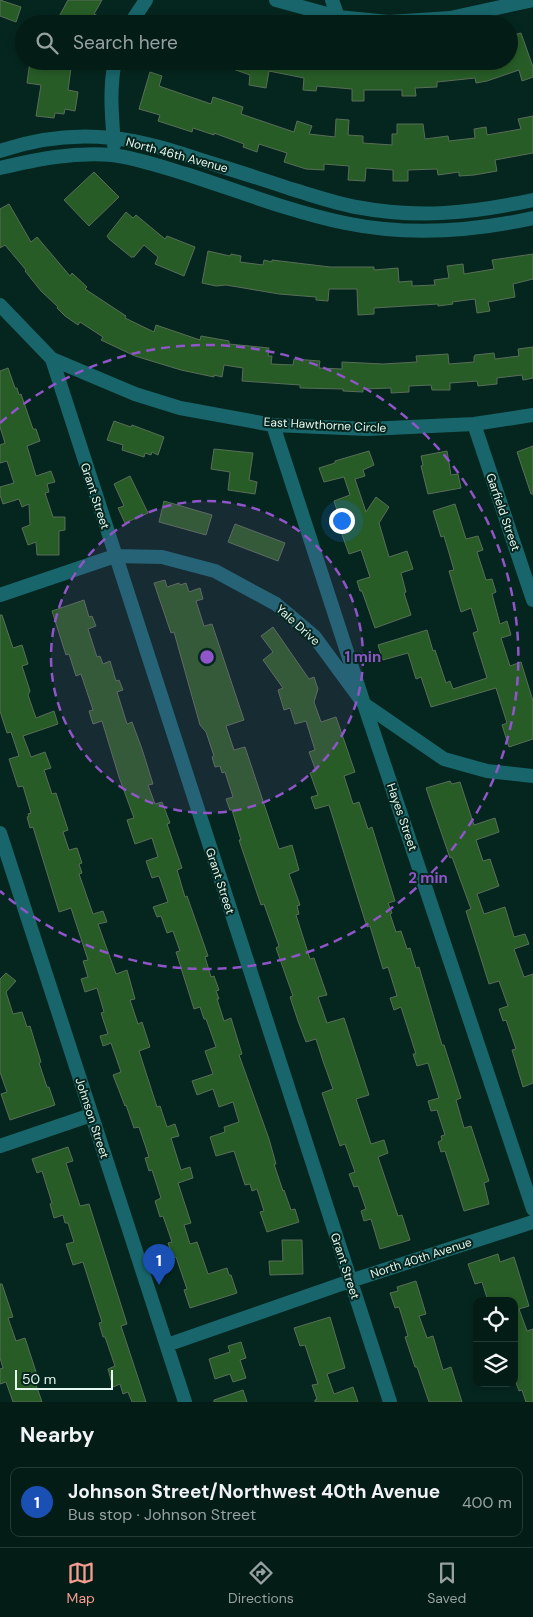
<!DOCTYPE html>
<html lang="en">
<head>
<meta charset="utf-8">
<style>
  body { margin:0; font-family:"DM Sans",sans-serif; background:#0d251f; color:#f1f3f6 }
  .controls { position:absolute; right:15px; bottom:15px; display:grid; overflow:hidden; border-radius:10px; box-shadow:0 2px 8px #0003 }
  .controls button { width:45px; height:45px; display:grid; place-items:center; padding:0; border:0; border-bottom:1px solid #253a35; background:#041c16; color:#f1f3f6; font:25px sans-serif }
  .scale { position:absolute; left:15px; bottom:12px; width:98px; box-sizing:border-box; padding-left:5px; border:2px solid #e5f7f0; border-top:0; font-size:14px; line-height:18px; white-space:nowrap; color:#e5f7f0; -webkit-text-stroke:4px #05261e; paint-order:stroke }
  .you { position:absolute; left:341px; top:520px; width:18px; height:18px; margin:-12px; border:4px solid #fff; border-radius:50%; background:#1a73e8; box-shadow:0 0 0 8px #1a73e833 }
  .badge { display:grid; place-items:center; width:32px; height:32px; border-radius:50%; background:#f59c91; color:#fff; font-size:16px; font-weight:700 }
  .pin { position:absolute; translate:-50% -41px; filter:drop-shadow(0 1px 2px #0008) }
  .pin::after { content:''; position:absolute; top:26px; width:18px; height:15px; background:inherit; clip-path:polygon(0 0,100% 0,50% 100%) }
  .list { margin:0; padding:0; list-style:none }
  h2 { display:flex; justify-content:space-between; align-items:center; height:65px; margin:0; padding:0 20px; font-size:21px }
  h2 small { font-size:16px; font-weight:400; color:#97a1a1 }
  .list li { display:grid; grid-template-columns:32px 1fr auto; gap:15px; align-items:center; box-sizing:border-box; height:70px; margin:0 10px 10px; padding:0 10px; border:1px solid #253a35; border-radius:10px }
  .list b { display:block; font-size:19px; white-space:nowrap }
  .list p { margin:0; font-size:16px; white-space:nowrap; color:#97a1a1 }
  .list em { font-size:16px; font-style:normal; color:#97a1a1 }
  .icon { flex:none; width:28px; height:28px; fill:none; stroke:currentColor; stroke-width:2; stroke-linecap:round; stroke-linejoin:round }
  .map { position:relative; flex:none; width:533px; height:1402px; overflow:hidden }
  .search { position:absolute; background:#041c16; box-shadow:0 2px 8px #0003; left:15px; right:15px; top:15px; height:55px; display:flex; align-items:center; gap:12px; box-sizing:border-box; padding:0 18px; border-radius:28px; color:#97a1a1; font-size:19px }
  .sheet { height:145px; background:#041c16 }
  nav { display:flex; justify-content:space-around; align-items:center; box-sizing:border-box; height:70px; border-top:1px solid #253a35; background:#041c16; font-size:14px; color:#97a1a1 }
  nav a { display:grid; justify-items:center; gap:2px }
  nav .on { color:#f59c91 }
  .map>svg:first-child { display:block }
  .building { fill:#275c27; stroke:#596d58 }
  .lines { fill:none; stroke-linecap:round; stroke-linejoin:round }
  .minor { stroke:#18666b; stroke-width:14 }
  .ring { fill:none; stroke:#9055c9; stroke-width:2.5; stroke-dasharray:9 6 }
  .labels { text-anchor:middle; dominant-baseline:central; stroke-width:4; stroke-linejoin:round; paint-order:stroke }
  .street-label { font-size:12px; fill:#e5f7f0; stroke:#05261e }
  .centre { fill:#9055c9; stroke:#05261e; stroke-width:2.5 }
  .ring-label { font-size:15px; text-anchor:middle; font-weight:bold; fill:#9055c9; stroke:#05261e; stroke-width:4; stroke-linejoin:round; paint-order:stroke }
</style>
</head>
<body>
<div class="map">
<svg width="533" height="1402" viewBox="0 0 533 1402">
  <rect width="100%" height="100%" fill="#05261e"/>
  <path class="building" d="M 0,0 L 21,7 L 16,22 L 0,16 Z
    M 68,0 L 102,0 L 94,14 L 98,16 L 94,24 L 55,24 Z
    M 521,33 L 533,67 L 533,77 L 522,81 L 519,70 L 487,81 L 476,83 L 475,78 L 437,82 L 437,87 L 415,88 L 416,96 L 402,96 L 402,90 L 364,90 L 364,101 L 352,101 L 352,89 L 317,86 L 316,91 L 303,90 L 304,78 L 269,71 L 266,88 L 249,85 L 250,75 L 216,63 L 216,61 L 509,61 L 509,36 Z
    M 30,61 L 72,61 L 68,90 L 78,92 L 75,111 L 65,109 L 64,114 L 55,113 L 54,118 L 36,116 L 41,85 L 27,83 Z
    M 150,72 L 162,76 L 159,86 L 211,104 L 213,97 L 243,107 L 241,114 L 294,132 L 297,121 L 312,126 L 309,134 L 335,137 L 336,119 L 349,120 L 348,135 L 363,136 L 363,143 L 392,145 L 392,134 L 397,134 L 397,124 L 423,124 L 425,139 L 448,136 L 449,141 L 475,138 L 474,129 L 486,127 L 487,135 L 521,129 L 518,119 L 533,116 L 533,153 L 495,160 L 497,171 L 474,175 L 459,176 L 459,172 L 438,175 L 437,169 L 408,170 L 408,181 L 393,181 L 393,170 L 366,168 L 365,181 L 348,180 L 349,166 L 324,164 L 324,170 L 306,169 L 284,162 L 287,153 L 259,144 L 257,152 L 243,147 L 244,144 L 214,133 L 214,135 L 193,128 L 192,132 L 158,121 L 160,115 L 139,109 Z
    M 94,172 L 119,197 L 89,226 L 64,200 Z
    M 9,204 L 31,242 L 37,237 L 70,276 L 72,273 L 87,287 L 85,289 L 126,316 L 125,318 L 154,332 L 156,325 L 200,340 L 201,336 L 229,341 L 229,344 L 269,348 L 268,356 L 272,356 L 271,364 L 293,365 L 294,359 L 320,361 L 319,368 L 342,369 L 342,362 L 383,364 L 417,362 L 416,356 L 448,354 L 449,364 L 474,362 L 474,357 L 475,355 L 494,353 L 495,359 L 519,356 L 518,349 L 533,347 L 533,378 L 523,380 L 522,375 L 497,378 L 497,384 L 478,386 L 477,381 L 450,383 L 450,390 L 432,390 L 431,385 L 409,386 L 409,392 L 391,393 L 391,388 L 363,389 L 363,392 L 343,391 L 343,389 L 300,388 L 300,385 L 242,381 L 243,368 L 224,365 L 222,377 L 214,375 L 214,377 L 181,370 L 135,356 L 101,340 L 103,337 L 80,322 L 78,325 L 65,316 L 57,308 L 58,307 L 41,291 L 25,271 L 26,270 L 5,245 L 0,248 L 0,209 Z
    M 126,212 L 133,218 L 136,215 L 165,239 L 167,236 L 195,247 L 184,276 L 155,264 L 158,257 L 144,245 L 134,257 L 131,257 L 109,239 L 107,236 Z
    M 208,251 L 230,256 L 231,254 L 241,256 L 240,262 L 263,265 L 264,260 L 272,262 L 272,260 L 330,267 L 374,267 L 374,270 L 398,268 L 399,282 L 412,281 L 412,286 L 435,285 L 434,280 L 449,278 L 447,266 L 463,264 L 464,274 L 494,269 L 492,260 L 533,254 L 533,279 L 513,284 L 515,297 L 488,302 L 490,311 L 477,313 L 475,299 L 452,302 L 453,304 L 438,306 L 438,304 L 374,308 L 374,314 L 358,315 L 357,289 L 329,289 L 328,301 L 316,300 L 316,297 L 279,294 L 226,285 L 216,286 L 202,283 Z
    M 8,368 L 15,388 L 17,388 L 19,395 L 21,394 L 33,429 L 36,429 L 40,441 L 27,446 L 36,476 L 51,471 L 55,482 L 47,484 L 49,492 L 45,493 L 53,517 L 65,517 L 65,530 L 59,531 L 59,555 L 37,555 L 36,542 L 28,545 L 22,528 L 30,525 L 29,504 L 22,507 L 19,499 L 3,504 L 0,495 L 0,487 L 14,483 L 7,461 L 0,463 L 0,445 L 5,443 L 0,427 L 0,371 Z
    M 114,421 L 131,427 L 132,425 L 164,437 L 158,455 L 152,452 L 151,455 L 145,453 L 144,457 L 122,450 L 123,445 L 107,440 Z
    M 533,446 L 533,494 L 531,494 L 517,452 Z
    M 214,449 L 253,453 L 249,480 L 257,482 L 255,494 L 228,490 L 230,472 L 211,469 Z
    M 369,451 L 374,465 L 363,470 L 365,476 L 355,479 L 366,512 L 376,497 L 389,507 L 379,523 L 389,557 L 407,551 L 413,569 L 401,573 L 406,592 L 404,593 L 411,615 L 375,628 L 362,591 L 360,591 L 357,581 L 370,577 L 361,550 L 349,554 L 336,518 L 339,516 L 334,501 L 350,495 L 344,477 L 324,482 L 319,468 L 335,463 L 335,461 Z
    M 447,451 L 451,475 L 458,474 L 461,488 L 428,494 L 421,466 L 423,465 L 421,456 Z
    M 130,476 L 148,513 L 125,523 L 118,508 L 124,506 L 114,484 Z
    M 164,501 L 212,515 L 206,535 L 159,522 Z
    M 455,504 L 466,539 L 478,536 L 483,550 L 477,552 L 486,580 L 492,579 L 496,592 L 492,594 L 500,624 L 507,621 L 511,635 L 501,638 L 510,666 L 521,662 L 533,701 L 533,739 L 509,747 L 502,725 L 507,723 L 496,688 L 431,707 L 421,677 L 416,679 L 408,653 L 383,660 L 378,645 L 427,630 L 433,651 L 435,650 L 446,683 L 450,681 L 453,689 L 487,678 L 473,633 L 478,631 L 471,608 L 461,612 L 449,571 L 454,570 L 444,536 L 441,537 L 433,511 Z
    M 235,524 L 285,543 L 278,561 L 228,542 Z
    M 165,580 L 167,587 L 179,583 L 180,585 L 186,583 L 189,592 L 200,588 L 203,599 L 196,601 L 204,626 L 212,624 L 244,720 L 226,726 L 234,750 L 245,747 L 279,849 L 292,845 L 299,870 L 289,874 L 300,905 L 297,906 L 299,914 L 296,915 L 310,959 L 314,958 L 327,995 L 318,997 L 327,1023 L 344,1018 L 369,1095 L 356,1099 L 371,1144 L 384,1140 L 388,1153 L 378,1157 L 398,1216 L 402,1215 L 410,1240 L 380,1249 L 371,1219 L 364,1221 L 361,1211 L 366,1209 L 358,1186 L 354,1187 L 349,1174 L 355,1172 L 345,1144 L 340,1146 L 322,1093 L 333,1089 L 323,1061 L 316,1039 L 306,1042 L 298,1021 L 290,997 L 293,996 L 276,948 L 279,946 L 264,904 L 261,905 L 239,840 L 241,840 L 232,810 L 230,810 L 226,799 L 233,797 L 225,772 L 222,773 L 220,766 L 215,767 L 212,757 L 214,756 L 206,732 L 200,725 L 174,632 L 171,633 L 154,583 Z
    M 84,600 L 89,617 L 92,616 L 96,626 L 88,629 L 97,657 L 100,656 L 103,664 L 110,661 L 116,681 L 119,680 L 123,690 L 117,692 L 127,724 L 132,722 L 142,749 L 153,784 L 148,785 L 155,804 L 162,802 L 170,823 L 167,824 L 182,868 L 177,870 L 185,897 L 187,896 L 208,956 L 205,957 L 211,977 L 214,976 L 219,990 L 216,991 L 219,999 L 217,999 L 224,1021 L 231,1018 L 242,1054 L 239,1055 L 269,1139 L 276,1164 L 274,1164 L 283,1191 L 284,1190 L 291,1210 L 295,1209 L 299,1222 L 267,1232 L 260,1212 L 264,1211 L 257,1189 L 252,1191 L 250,1184 L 245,1185 L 234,1151 L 216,1156 L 210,1137 L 225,1132 L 224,1127 L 239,1122 L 233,1102 L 219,1107 L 213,1089 L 197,1095 L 192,1081 L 213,1074 L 205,1051 L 216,1047 L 206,1019 L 204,1019 L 200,1007 L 194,1009 L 176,952 L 180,951 L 173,931 L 167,933 L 161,916 L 157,917 L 153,907 L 168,902 L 159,876 L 152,878 L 146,861 L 158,857 L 152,838 L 135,844 L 127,820 L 134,818 L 119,777 L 102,721 L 93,724 L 89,711 L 93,710 L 81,674 L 76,676 L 69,654 L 66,655 L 52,611 Z
    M 0,615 L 2,615 L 13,648 L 22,645 L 28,664 L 22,666 L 30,691 L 28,695 L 36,718 L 54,711 L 58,724 L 23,736 L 31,757 L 45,752 L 51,768 L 44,770 L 52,794 L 56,793 L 68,830 L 63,832 L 69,850 L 77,848 L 82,863 L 79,864 L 82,873 L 79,874 L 93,914 L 103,911 L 107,922 L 98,924 L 116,974 L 127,970 L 135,999 L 130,1000 L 138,1024 L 142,1022 L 150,1047 L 139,1051 L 157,1107 L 160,1106 L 167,1127 L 175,1124 L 179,1136 L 171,1138 L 181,1170 L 190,1167 L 193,1178 L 178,1183 L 191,1223 L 184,1225 L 190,1244 L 197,1242 L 208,1274 L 227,1268 L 229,1275 L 231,1275 L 237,1293 L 190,1308 L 184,1290 L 187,1289 L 176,1257 L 173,1258 L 168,1243 L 172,1242 L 163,1216 L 160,1217 L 155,1201 L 161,1198 L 152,1170 L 149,1171 L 145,1158 L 149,1157 L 139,1127 L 134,1128 L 126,1105 L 125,1106 L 113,1075 L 121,1072 L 111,1043 L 103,1046 L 100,1036 L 108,1034 L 101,1013 L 104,1012 L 97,988 L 85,992 L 81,979 L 88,977 L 83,961 L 88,960 L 71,908 L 59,912 L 33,827 L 30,828 L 27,817 L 29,816 L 28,814 L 31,813 L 23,786 L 18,787 L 9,759 L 19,756 L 11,732 L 7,733 L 0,711 Z
    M 273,627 L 309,679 L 314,677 L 318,689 L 314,702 L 321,722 L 336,717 L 355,772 L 344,776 L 353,804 L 359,802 L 368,829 L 372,827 L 395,901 L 388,903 L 392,913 L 390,914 L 396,932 L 401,931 L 407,949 L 410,948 L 416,968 L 419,967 L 442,1045 L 444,1045 L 461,1098 L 456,1100 L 464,1128 L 471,1126 L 489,1181 L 484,1183 L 489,1204 L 464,1211 L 445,1151 L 441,1152 L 438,1142 L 442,1140 L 441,1136 L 445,1135 L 437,1110 L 431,1111 L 428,1101 L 439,1098 L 428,1063 L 417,1066 L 413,1054 L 416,1054 L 401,1007 L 394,1010 L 390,998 L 397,996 L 388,967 L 383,969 L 370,926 L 367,927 L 329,805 L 315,809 L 311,797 L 318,795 L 310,773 L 316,771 L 309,752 L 315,750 L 306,721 L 295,724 L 290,708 L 284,710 L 278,690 L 283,688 L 263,660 L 273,652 L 261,636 Z
    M 450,781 L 452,784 L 460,782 L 474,825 L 495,818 L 499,832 L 476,840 L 483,861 L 490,859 L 499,886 L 477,894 L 484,914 L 505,907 L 514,937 L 525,934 L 529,944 L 514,949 L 524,977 L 533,974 L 533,1083 L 523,1087 L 512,1050 L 516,1049 L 506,1020 L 503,1021 L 499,1009 L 508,1006 L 499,981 L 489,984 L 466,911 L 471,909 L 452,857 L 450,858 L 426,788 Z
    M 6,973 L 16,981 L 6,992 L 13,1014 L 22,1012 L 27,1027 L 30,1026 L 41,1062 L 39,1063 L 47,1087 L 49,1087 L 55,1105 L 10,1120 L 1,1094 L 7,1092 L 0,1072 L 0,979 Z
    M 68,1147 L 73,1161 L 66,1163 L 80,1206 L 89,1204 L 127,1324 L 121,1326 L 146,1402 L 132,1402 L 128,1392 L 123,1394 L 120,1384 L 113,1387 L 108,1369 L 115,1366 L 105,1337 L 103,1337 L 99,1323 L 102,1322 L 83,1262 L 73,1265 L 66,1244 L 74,1242 L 68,1223 L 65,1223 L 63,1215 L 54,1218 L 50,1204 L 52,1203 L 42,1171 L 37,1173 L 32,1159 Z
    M 282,1240 L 302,1240 L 303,1274 L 270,1275 L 269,1261 L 283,1261 Z
    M 498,1254 L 500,1262 L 514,1257 L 529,1306 L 519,1309 L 527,1331 L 533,1329 L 533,1402 L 526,1402 L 522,1390 L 519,1391 L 514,1377 L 514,1301 L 488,1301 L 482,1282 L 475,1284 L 468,1264 Z
    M 416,1281 L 426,1314 L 419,1316 L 427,1338 L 433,1336 L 443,1370 L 451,1367 L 462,1402 L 429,1402 L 417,1367 L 415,1367 L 405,1337 L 408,1336 L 399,1307 L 395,1308 L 390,1293 L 398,1291 L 397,1287 Z
    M 0,1284 L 2,1284 L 13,1317 L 8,1318 L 16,1341 L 25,1338 L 38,1378 L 34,1379 L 42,1402 L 13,1402 L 6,1382 L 0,1384 L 0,1369 L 3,1368 L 0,1358 Z
    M 330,1317 L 345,1368 L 327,1374 L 334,1394 L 353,1387 L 358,1402 L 315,1402 L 315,1400 L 317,1399 L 312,1385 L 318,1384 L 305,1345 L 300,1346 L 294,1328 Z
    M 241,1342 L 246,1358 L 240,1360 L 246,1378 L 233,1382 L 230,1374 L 215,1379 L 209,1359 L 230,1352 L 228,1346 Z
    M 243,1390 L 247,1402 L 214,1402 L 214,1400 Z"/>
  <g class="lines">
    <path class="minor" d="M 276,0 L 338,17 L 389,22 L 450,18 L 533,0
      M 332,0 L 338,17
      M 130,24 L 146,0
      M 114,145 C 112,117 109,89 115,61
      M 0,151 C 35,139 75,134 112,138 C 143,141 174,151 204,161 C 233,170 262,179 291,189 C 312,195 334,203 356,207 C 419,219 471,213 533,200
      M 0,168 C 38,159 72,152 112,155 C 138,158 165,168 189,175 C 241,192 292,212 345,223 C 408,236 470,232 533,218
      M 0,305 L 52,359 L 135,394 L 180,408 L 273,425 L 368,429 L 474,424 L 533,415
      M 52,359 L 390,1402
      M 474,424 L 533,600
      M 273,425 L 364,704 L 533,1209
      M 0,595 L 115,556 L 162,557 L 215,571 L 276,604 L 314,636 L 364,704 L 444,759 L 487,771 L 533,776
      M 0,833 L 185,1402
      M 0,1146 L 91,1115
      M 167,1345 L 350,1281 L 533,1222"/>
  </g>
  <circle cx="207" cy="657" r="156" fill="#9055c9" fill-opacity=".12"/>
  <g class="ring">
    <circle cx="207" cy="657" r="156"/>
    <path d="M0 423A312 312 0 1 1 0 891"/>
  </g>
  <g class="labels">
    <g class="street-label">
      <text transform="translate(177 155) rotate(15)">North 46th Avenue</text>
      <text transform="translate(325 425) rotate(3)">East Hawthorne Circle</text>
      <text transform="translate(95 496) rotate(72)">Grant Street</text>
      <text transform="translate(503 512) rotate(71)">Garfield Street</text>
      <text transform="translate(298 625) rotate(42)">Yale Drive</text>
      <text transform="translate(402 817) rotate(71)">Hayes Street</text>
      <text transform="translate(220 881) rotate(72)">Grant Street</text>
      <text transform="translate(92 1118) rotate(72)">Johnson Street</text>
      <text transform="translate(421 1258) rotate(-18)">North 40th Avenue</text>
      <text transform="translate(345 1266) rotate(72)">Grant Street</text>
    </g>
  </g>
  <circle cx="207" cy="657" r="8" class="centre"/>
  <g class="ring-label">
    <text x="363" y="662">1 min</text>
    <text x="428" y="883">2 min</text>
  </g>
</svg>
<div class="controls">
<button><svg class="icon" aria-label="locate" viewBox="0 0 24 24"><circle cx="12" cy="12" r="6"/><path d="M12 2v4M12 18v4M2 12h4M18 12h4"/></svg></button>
<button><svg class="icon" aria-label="layers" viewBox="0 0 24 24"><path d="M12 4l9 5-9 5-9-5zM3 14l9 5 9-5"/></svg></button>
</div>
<div class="scale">50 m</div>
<div class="you"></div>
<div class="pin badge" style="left:159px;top:1285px;background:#1a4fb4">1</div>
<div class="search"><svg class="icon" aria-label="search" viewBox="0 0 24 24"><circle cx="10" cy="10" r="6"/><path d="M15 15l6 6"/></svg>Search here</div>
</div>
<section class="sheet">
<h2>Nearby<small></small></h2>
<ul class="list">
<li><span class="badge" style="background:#1a4fb4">1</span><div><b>Johnson Street/Northwest 40th Avenue</b><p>Bus stop · Johnson Street</p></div><em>400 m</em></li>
</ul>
</section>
<nav>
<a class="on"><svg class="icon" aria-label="map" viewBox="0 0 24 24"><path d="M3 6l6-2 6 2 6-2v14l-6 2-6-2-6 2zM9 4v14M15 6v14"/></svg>Map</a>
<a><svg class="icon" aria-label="directions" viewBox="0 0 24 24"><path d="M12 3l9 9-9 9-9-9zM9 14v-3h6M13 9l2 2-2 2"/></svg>Directions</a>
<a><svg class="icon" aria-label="saved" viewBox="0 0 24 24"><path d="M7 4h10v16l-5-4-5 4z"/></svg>Saved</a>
</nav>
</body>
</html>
